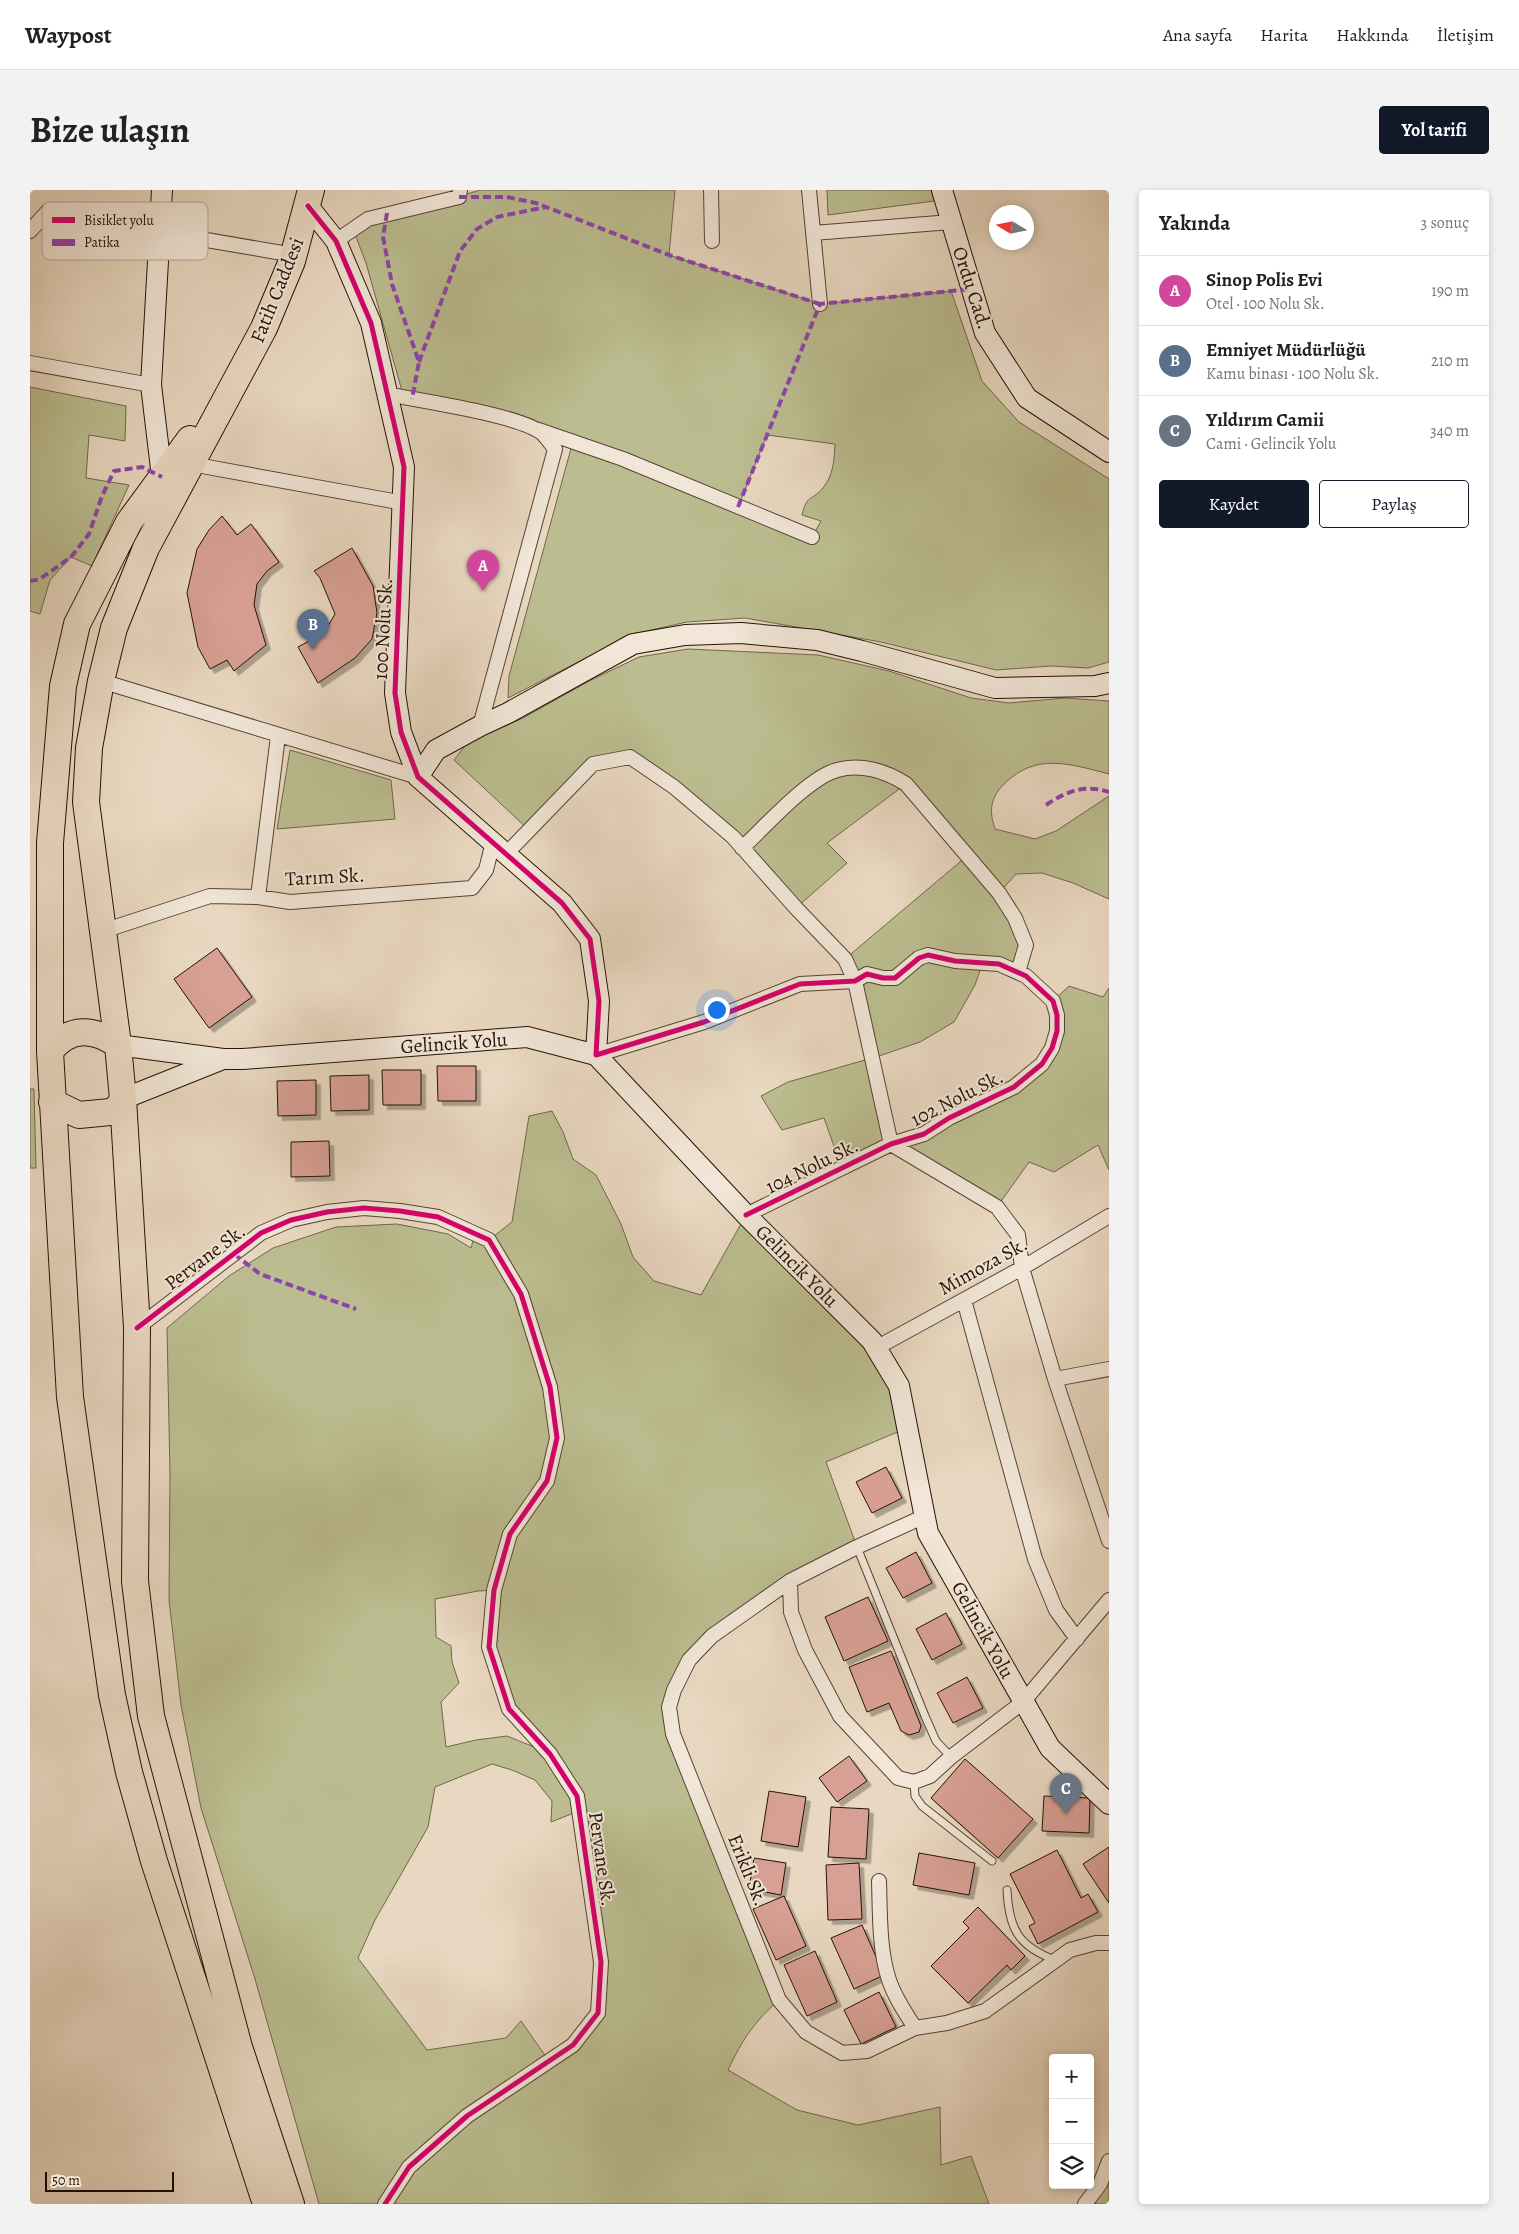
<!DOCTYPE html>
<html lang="tr">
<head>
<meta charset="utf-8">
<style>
  body { margin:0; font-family:Alegreya,serif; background:#f2f2f2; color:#222 }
  .controls { position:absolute; right:15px; bottom:15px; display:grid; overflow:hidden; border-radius:5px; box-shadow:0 2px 8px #0003 }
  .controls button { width:45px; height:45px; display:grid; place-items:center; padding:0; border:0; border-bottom:1px solid #e0e0e0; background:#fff; color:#222; font:25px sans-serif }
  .compass { position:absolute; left:959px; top:15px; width:45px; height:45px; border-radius:50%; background:#fff; box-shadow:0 2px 8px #0003; rotate:280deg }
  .scale { position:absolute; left:15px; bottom:12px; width:129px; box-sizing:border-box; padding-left:5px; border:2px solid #251104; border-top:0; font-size:14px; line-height:18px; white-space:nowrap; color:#251104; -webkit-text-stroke:4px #f1e6d7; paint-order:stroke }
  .you { position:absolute; left:686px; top:819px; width:18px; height:18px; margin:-12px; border:4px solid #fff; border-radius:50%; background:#1a73e8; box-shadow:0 0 0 8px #1a73e833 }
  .badge { display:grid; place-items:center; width:32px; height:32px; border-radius:50%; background:#111827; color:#fff; font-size:16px; font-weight:700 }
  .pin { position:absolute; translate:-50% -41px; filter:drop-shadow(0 1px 2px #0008) }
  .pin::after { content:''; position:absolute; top:26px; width:18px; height:15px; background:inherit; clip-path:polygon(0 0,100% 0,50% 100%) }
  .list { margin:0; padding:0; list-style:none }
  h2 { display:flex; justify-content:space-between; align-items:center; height:65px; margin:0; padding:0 20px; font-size:21px }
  h2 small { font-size:16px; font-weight:400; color:#767676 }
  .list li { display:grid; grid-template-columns:32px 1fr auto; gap:15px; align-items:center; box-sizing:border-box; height:70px; padding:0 20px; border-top:1px solid #e0e0e0 }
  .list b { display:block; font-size:19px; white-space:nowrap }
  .list p { margin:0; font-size:16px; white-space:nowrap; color:#767676 }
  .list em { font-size:16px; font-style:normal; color:#767676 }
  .actions { display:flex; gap:10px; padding:15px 20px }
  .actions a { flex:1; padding:11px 0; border:1px solid #111827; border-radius:5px; text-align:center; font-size:18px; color:#111827 }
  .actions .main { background:#111827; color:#fff }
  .icon { flex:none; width:28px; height:28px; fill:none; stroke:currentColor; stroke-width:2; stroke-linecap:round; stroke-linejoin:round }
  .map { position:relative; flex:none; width:1079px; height:2014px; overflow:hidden; border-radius:5px }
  header { display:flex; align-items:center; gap:30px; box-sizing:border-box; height:70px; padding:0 25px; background:#fff; border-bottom:1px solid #e0e0e0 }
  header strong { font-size:24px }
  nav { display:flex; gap:28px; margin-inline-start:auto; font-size:18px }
  .intro { display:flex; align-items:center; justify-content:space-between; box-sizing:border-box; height:120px; padding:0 30px }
  h1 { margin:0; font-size:35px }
  .button { padding:12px 22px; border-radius:5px; background:#111827; color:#fff; font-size:18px; font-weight:700 }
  main { display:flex; gap:30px; padding:0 30px }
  aside { flex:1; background:#fff; border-radius:5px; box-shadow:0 2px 8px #0003 }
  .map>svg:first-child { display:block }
  .green { fill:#bbbd90; stroke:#70674a; fill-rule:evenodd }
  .building { fill:#d8a094; stroke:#251104; filter:url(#shadow) }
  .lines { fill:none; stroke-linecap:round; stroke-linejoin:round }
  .lane-casing { stroke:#564333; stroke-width:9 }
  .street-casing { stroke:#564333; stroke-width:16 }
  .secondary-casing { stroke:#251104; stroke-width:22 }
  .highway-casing { stroke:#251104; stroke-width:28 }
  .lane { stroke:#f1e6d7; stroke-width:7 }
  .street { stroke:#f1e6d7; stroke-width:14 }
  .secondary { stroke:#f1e6d7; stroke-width:20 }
  .highway { stroke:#e9d8c1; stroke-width:26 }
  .quiet { stroke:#8e44ad; stroke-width:4; stroke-dasharray:8 4; stroke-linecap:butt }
  .cycleway-casing { stroke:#f1e6d7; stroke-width:8 }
  .cycleway { stroke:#d6006c; stroke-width:5 }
  .labels { text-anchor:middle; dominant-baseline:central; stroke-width:4; stroke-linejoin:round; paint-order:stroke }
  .street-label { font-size:20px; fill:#251104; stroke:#f1e6d7 }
  .key { fill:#f1e6d7; stroke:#b4a698; stroke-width:1 }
  .key-label { font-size:14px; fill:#251104 }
</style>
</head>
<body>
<header>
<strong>Waypost</strong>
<nav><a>Ana sayfa</a><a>Harita</a><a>Hakkında</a><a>İletişim</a></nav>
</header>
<div class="intro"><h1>Bize ulaşın</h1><a class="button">Yol tarifi</a></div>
<main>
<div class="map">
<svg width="1079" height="2014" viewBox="0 0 1079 2014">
  <defs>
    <filter id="shadow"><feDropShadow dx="4.5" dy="4.5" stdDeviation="0" flood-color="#0004"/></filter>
  </defs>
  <rect width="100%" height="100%" fill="#e9d8c1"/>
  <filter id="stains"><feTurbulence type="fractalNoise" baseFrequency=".004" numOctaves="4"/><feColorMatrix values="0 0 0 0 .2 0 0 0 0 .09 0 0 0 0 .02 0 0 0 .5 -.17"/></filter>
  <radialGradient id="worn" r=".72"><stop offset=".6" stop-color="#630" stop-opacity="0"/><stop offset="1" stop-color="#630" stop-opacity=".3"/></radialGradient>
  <path class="green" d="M 450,0 L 645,0 L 639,65 L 790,114 L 921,101 L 952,191 L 989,232 L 1079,289 L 1079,472 L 1058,478 L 1021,476 L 966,480 L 851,452 L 715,428 L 657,432 L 603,444 L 478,508 L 479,486 L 543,251 L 374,208 L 336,73 L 323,39 ZM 737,245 L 805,254 C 804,270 804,284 793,298 C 782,311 777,304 772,325 L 791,331 L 782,347 L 708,317 Z
    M 797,0 L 901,0 L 904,11 L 798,25 Z
    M 0,197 L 96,216 L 95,251 L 59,245 L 56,288 L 99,295 L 62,376 L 41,367 L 20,390 L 10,424 L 0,421 Z
    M 658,459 L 788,465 L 859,481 L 941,508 L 979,513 L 1034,508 L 1079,511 L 1079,584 C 1040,574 1006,562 974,594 C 960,608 959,621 965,639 L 1005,649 L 1026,641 L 1079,606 L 1079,709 L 1043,693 L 1012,683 L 986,684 L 969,703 L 996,755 L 988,782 L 953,772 L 945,795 L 924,832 L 890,852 L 843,868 L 861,954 L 984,897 L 1022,858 L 1023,811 L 1039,796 L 1073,807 L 1079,798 L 1079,980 L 1068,955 L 1024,982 L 999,972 L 967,1017 L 861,954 L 812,979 L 794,928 L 752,940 L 731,906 L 758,892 L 842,868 L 815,769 L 937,666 L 876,594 L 797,653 L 817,673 L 766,718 L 703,647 L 600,568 L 562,574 L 500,641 L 424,570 L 438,552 L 493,528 L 559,491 L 609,467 Z
    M 260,560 L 361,590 L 365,629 L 247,639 Z
    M 0,899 L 4,899 L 6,978 L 0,978 Z
    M 522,921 L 533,942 L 543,969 L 566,985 L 591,1034 L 603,1067 L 624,1091 L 671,1105 L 716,1025 L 842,1151 L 877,1238 L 796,1272 L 827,1357 L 760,1391 L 659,1470 L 639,1518 L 749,1810 C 724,1832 712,1850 698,1880 L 767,1920 L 828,1935 L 910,1917 L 911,1975 L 941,1966 L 959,2014 L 289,2014 L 225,1789 L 171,1618 L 151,1515 L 139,1410 L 140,1285 L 137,1138 L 199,1086 L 243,1058 L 306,1037 L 367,1034 L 418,1044 L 441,1058 L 445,1044 L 459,1050 L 482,1032 L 499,926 ZM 464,1400 L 459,1457 L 479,1519 L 519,1563 L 477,1546 L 446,1550 L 416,1557 L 411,1512 L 429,1493 L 422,1472 L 421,1456 L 406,1447 L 405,1409 L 448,1401 ZM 462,1574 L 482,1580 L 505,1590 L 522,1611 L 521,1632 L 549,1621 L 559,1677 L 568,1823 L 519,1871 L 491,1831 L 476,1848 L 397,1860 L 328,1768 L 345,1730 L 398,1637 L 405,1597 Z
    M 1079,1971 L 1079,2014 L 1055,2014 Z"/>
  <path class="building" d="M 192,326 L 207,345 L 221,334 L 249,372 L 237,381 L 227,394 L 224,415 L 236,455 L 204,481 L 197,470 L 180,479 L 168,457 L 157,403 L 167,359 L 179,340 Z
    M 322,358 L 343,396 L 347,423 L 342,449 L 325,468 L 288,493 L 268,457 L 294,443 L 305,424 L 290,388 L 284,381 Z
    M 187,758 L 222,807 L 179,838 L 144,789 Z
    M 407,876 L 446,876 L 446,911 L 408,911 Z
    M 352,880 L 391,880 L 391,915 L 353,915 Z
    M 339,885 L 339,920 L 301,921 L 300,886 Z
    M 286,890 L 286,925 L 248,926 L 247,891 Z
    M 299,951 L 300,986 L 261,987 L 261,952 Z
    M 856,1277 L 872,1308 L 842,1323 L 826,1292 Z
    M 886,1362 L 902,1393 L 873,1408 L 856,1378 Z
    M 838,1407 L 858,1451 L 814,1471 L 795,1427 Z
    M 916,1423 L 932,1454 L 902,1470 L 886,1439 Z
    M 861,1461 L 891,1536 L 889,1542 L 879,1545 L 871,1541 L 859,1513 L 837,1522 L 819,1477 Z
    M 937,1487 L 953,1518 L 923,1533 L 907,1503 Z
    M 819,1566 L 837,1591 L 807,1612 L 789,1588 Z
    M 935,1569 L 1003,1629 L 968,1668 L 901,1608 Z
    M 739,1601 L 776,1607 L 768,1657 L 731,1651 Z
    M 1014,1606 L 1060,1608 L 1059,1643 L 1012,1641 Z
    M 801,1617 L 839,1619 L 836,1669 L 798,1667 Z
    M 1079,1657 L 1079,1713 L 1053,1674 Z
    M 1027,1660 L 1051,1708 L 1058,1704 L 1068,1722 L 1008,1754 L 999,1736 L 1005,1733 L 980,1684 Z
    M 889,1663 L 945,1673 L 939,1705 L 883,1695 Z
    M 724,1668 L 756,1673 L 751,1705 L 719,1699 Z
    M 829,1673 L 832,1729 L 798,1730 L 796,1675 Z
    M 754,1706 L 776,1756 L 746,1770 L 723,1719 Z
    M 948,1717 L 995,1766 L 981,1780 L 977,1775 L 938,1813 L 901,1776 L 939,1738 L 933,1732 Z
    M 832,1735 L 854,1785 L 824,1799 L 801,1748 Z
    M 785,1761 L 807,1812 L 777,1826 L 754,1775 Z
    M 849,1802 L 866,1837 L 831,1854 L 814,1820 Z"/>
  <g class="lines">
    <g class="lane-casing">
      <path id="lane" d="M 827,1357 L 895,1526 L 906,1551 L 921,1567
        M 884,1592 L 885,1606 L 892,1616 L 962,1671
        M 977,1700 C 979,1739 988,1756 1025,1770"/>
    </g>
    <g class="street-casing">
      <path id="street" d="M 681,0 L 682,51
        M 779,0 L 790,114
        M 0,41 L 18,21
        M 130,42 L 264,65
        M 783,43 L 921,32
        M 306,51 L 338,29 L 429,7 L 430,0
        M 0,173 L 121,195
        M 357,204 C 390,211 491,225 513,244 C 517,248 521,254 525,259 L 450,536
        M 509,240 L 593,269 L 782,347
        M 161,274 L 374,313
        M 71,491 L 388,587
        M 712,658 C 735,637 778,588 807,580 C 830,573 856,581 876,594 L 969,703 L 985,728 L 996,755 L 988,782
        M 477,663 L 563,574 L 600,567 L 644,597 L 703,647 L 766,718 L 815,769 L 825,791 L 861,954
        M 228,707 L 248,546
        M 73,741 L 180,706 L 228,707 L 260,712 L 442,698 L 456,680 L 463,652
        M 566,865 L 674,832 L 770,794 L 825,791 L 837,784 L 853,788 L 865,788 L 889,768 L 898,765 L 925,771 L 969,774 L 996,786 L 1023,811 L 1027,825 L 1027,841 L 1022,858 L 1012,874 L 984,897 L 919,928 L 894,944 L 861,954 L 716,1025
        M 861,954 L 967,1017 L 988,1045 L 992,1078 L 1025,1189 L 1079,1351
        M 934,1110 L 1005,1369 L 1026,1420 L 1047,1449
        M 107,1138 L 231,1043 L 261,1030 L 297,1022 L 334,1018 L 370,1021 L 408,1027 L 459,1050 L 491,1104 L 520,1197 L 527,1248 L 517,1291 L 480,1344 L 464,1400 L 459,1457 L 479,1519 L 520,1564 L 547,1606 L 571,1772 L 568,1823 L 543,1855 L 437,1926 L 379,1977 L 355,2014
        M 846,1158 L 992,1078 L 1079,1026
        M 1025,1189 L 1079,1179
        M 895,1326 L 827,1357 L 760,1391 L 682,1446 L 659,1470 L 644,1500 L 639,1517 L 643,1544 L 749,1810 L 776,1842 L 812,1863 L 837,1861 L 885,1838 L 917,1833 L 955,1821 L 1040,1760 L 1066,1753 L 1079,1753
        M 760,1391 L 761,1422 L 775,1460 L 810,1526 L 868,1588 L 884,1592 L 900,1586 L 921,1567 L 993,1512 L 1079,1410
        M 849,1691 C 850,1722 849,1760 859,1790 C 865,1808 875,1822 885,1838
        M 1055,2014 L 1070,1994 L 1079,1971"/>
    </g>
    <g class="secondary-casing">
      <path id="secondary" d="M 912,0 L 955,143 L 997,208 L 1079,262
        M 278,16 L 306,51 L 341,133 L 374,277 L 365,503 L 371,542 L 388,587 L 532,713 L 560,749 L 569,811 L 566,865
        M 132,287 L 121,195 L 132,0
        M 388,587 L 406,560 L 450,536 L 478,523 L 603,454 L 655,445 L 711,443 L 787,450 L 832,461 L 965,498 L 1065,496 L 1079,493
        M 88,855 L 193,869 L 213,869 L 497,847 L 566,865 L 716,1025 L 842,1151 L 869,1196 L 898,1343 L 1020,1558 L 1079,1614
        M 93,909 L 193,869"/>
    </g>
    <g class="highway-casing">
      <path id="highway" d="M 160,249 L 99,332 L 47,434 L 33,496 L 20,653 L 20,861 L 40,1207 L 82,1505 L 99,1582 L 124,1671 L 236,2014
        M 20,861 C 40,836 64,838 88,855
        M 22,912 L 49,925 L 80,922 L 87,919 L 93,909
        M 261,2014 L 209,1857 L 121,1526 L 105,1391 L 107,1138 L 93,909 L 88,855 L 56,612 L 59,558 L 71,491 L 84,438 L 116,358 L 234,138 L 262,71 L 281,0"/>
    </g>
    <use href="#lane" class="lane"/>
    <use href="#street" class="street"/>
    <use href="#secondary" class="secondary"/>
    <use href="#highway" class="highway"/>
    <path class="quiet" d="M 429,7 L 477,7 L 506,13 L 639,65 L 790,114
      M 357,23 L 353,47 L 362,94 L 389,172 L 382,209
      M 389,172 L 430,61 L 447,39 L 467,27 L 516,17
      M 708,317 L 790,114 L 941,99
      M 0,391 L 10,389 L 41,367 L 59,344 L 72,306 L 84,281 L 112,277 L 132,287
      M 1016,615 C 1037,601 1054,594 1079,602
      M 204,1064 L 230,1084 L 326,1119"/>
    <g class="cycleway-casing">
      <path id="cycleway" d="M 278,16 L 306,51 L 341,133 L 374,277 L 365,503 L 371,542 L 388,587 L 532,713 L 560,749 L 569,811 L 566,865 L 674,832 L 770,794 L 825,791 L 837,784 L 853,788 L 865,788 L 889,768 L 898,765 L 925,771 L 969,774 L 996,786 L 1023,811 L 1027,825 L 1027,841 L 1022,858 L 1012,874 L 984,897 L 919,928 L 894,944 L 861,954 L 716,1025
        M 107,1138 L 231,1043 L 261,1030 L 297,1022 L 334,1018 L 370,1021 L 408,1027 L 459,1050 L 491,1104 L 520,1197 L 527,1248 L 517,1291 L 480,1344 L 464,1400 L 459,1457 L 479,1519 L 520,1564 L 547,1606 L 571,1772 L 568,1823 L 543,1855 L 437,1926 L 379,1977 L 355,2014"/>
    </g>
    <use href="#cycleway" class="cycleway"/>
  </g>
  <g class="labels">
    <g class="street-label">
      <text transform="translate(942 98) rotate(72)">Ordu Cad.</text>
      <text transform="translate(247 100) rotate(-68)">Fatih Caddesi</text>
      <text transform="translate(353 439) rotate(-87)">100 Nolu Sk.</text>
      <text transform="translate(295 687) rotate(-3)">Tarım Sk.</text>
      <text transform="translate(424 853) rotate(-4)">Gelincik Yolu</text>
      <text transform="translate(927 908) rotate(-27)">102 Nolu Sk.</text>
      <text transform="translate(782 976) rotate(-26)">104 Nolu Sk.</text>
      <text transform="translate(175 1067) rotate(-37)">Pervane Sk.</text>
      <text transform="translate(767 1076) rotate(45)">Gelincik Yolu</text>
      <text transform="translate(953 1076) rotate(-29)">Mimoza Sk.</text>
      <text transform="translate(953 1440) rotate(61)">Gelincik Yolu</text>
      <text transform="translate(572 1669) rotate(82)">Pervane Sk.</text>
      <text transform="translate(718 1680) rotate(68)">Erikli Sk.</text>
    </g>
  </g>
  <rect x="12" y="12" width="166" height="58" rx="8" class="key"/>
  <rect x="22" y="27" width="23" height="6" fill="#d6006c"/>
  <rect x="22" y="49" width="23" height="7" fill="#8e44ad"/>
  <g class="key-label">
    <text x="54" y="35">Bisiklet yolu</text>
    <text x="54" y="57">Patika</text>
  </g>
  <rect width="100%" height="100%" filter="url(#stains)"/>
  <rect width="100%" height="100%" fill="url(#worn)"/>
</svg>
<div class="controls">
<button>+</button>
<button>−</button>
<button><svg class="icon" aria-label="layers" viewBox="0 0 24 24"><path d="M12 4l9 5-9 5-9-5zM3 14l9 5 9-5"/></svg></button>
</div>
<svg class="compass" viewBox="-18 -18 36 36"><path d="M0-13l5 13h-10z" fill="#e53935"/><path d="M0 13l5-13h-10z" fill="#767676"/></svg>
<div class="scale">50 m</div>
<div class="you"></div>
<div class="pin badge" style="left:453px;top:401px;background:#d1479c">A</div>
<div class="pin badge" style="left:283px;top:460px;background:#5c6f8a">B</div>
<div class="pin badge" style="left:1036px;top:1624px;background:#6b7280">C</div>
</div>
<aside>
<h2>Yakında<small>3 sonuç</small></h2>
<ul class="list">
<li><span class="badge" style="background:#d1479c">A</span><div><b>Sinop Polis Evi</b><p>Otel · 100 Nolu Sk.</p></div><em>190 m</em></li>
<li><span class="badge" style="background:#5c6f8a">B</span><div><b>Emniyet Müdürlüğü</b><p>Kamu binası · 100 Nolu Sk.</p></div><em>210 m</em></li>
<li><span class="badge" style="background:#6b7280">C</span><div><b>Yıldırım Camii</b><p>Cami · Gelincik Yolu</p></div><em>340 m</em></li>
</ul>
<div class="actions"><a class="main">Kaydet</a><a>Paylaş</a></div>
</aside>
</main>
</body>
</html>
